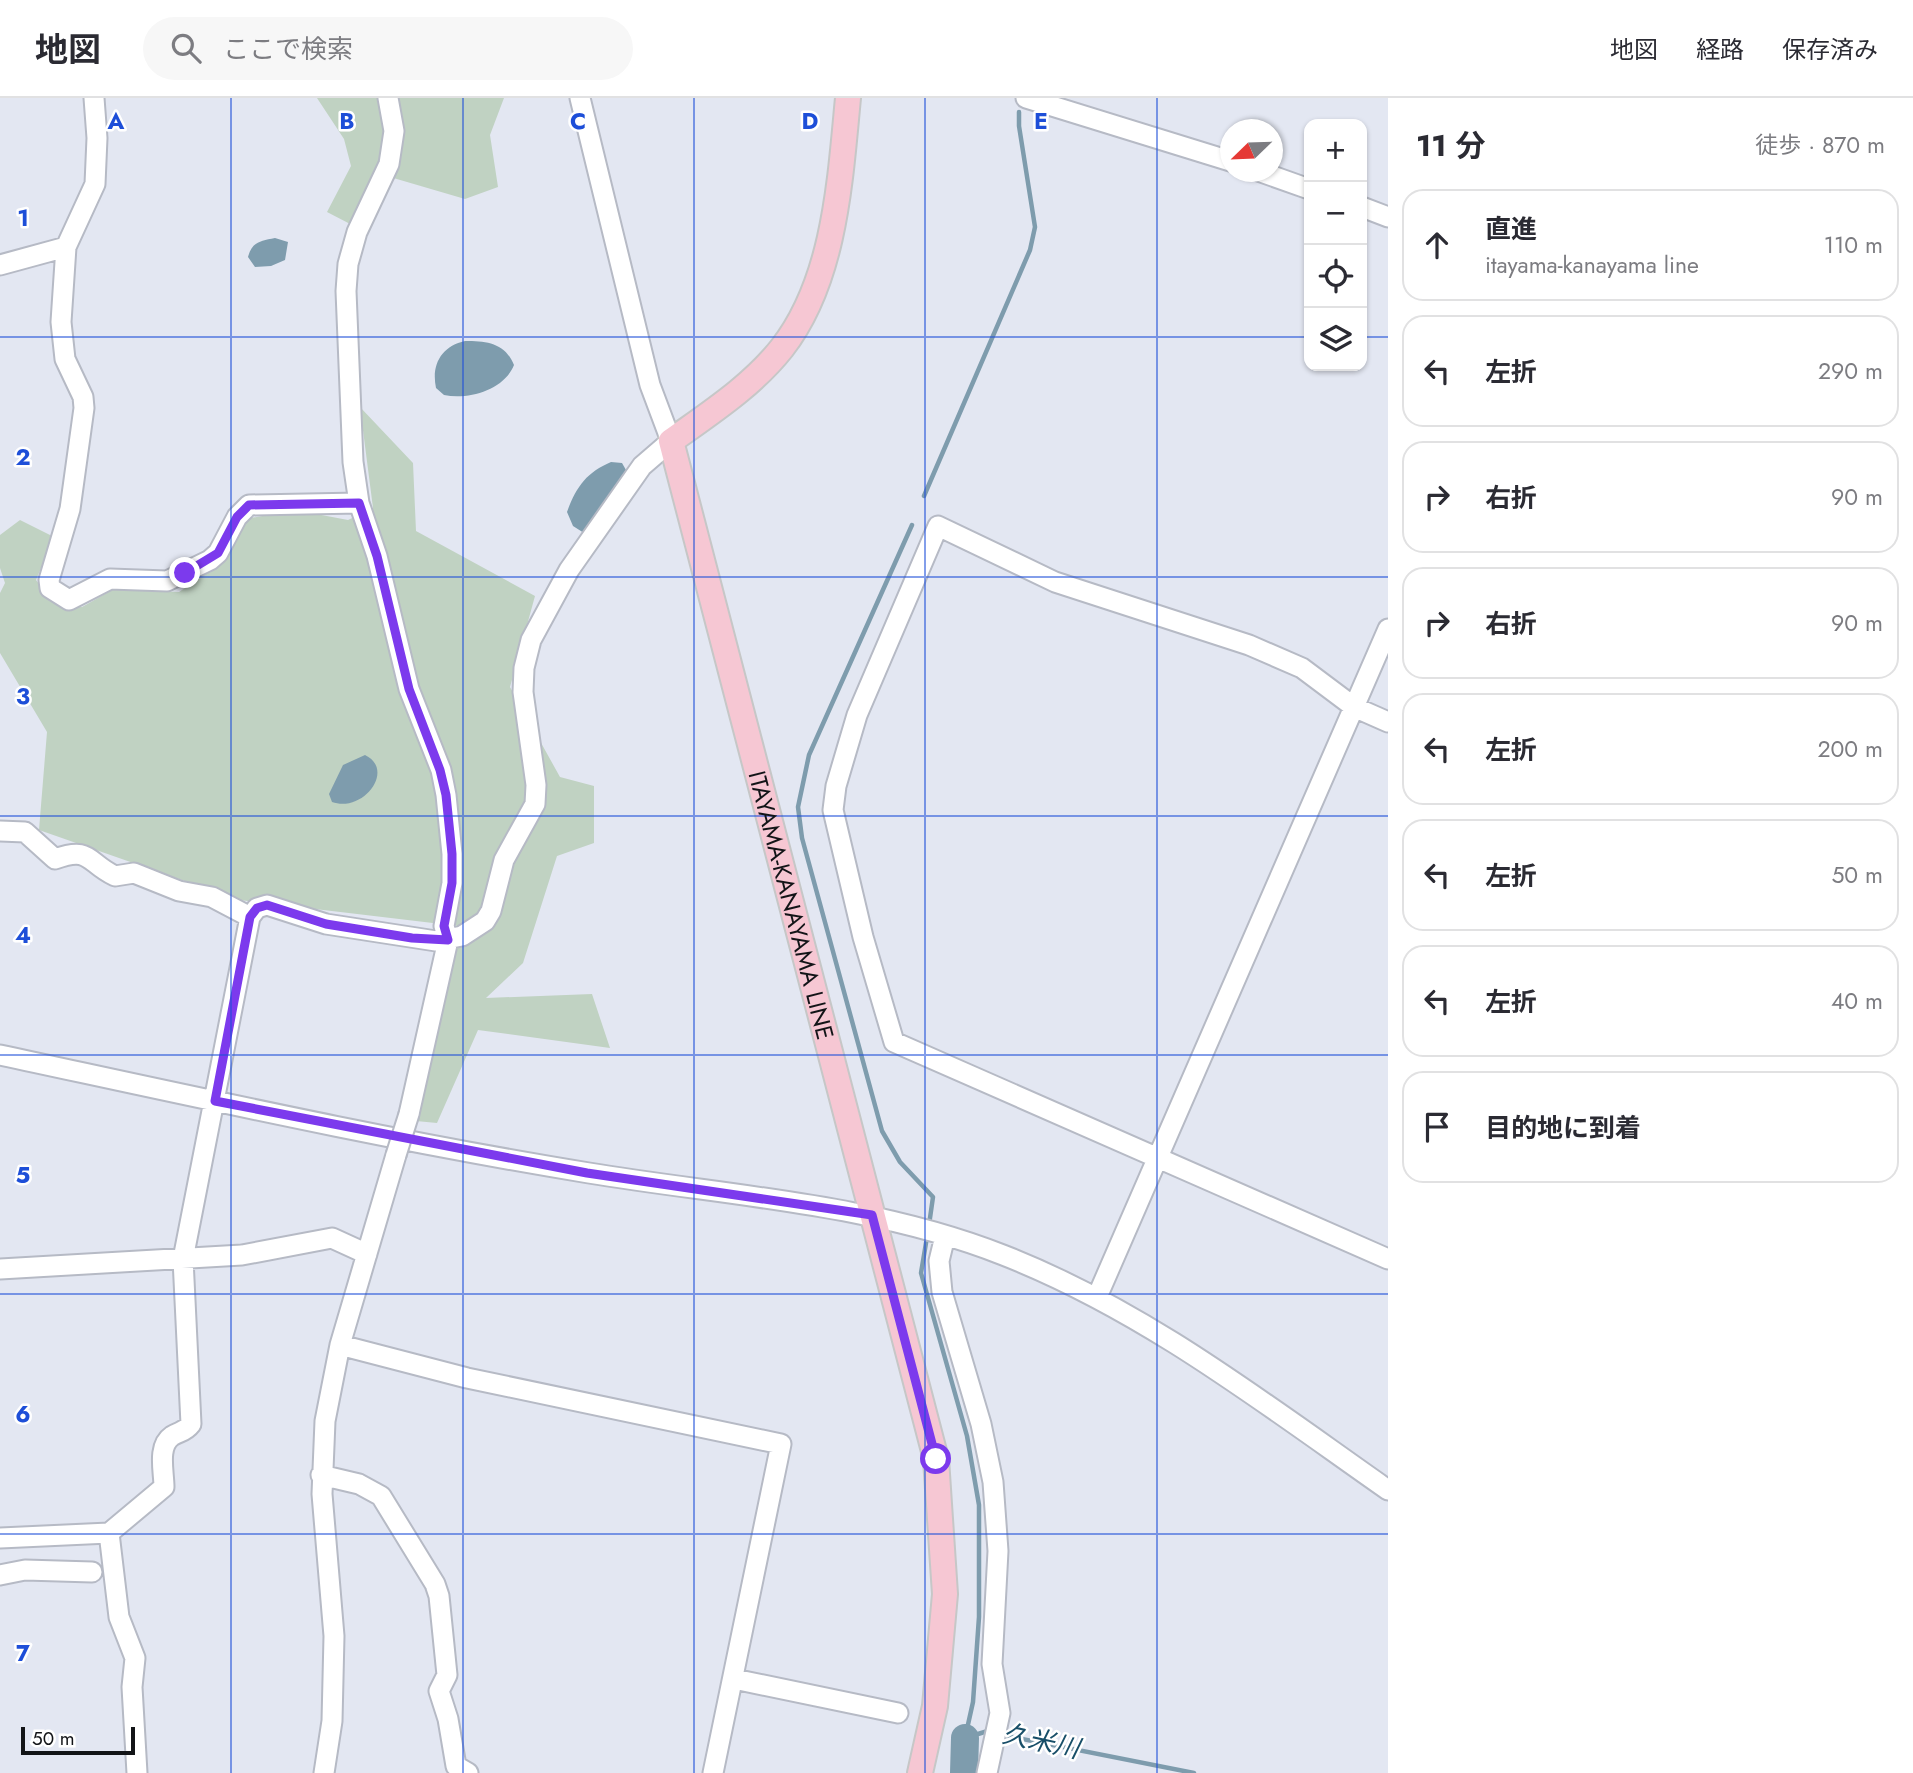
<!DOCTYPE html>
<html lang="ja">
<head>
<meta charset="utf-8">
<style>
  body { margin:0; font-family:Jost,"Noto Sans JP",sans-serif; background:#f7f7f7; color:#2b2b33 }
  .controls { position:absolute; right:21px; top:21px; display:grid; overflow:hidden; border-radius:14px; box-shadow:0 2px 5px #0004 }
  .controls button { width:63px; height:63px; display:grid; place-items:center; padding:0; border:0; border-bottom:2px solid #e1e1e2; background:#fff; color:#2b2b33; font:35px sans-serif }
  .compass { position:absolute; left:1220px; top:21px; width:63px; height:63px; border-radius:50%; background:#fff; box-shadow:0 2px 5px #0004; rotate:247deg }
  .scale { position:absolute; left:21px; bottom:18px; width:114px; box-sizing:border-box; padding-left:7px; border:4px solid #121417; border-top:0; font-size:19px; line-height:24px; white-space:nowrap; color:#121417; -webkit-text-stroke:5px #fff; paint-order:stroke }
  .stop { position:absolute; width:21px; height:21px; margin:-16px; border:5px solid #7c3aed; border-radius:50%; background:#fff }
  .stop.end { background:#7c3aed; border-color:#fff; box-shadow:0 2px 7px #0008 }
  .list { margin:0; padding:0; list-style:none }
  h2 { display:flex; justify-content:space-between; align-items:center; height:91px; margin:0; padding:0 28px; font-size:30px }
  h2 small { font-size:23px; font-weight:400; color:#7c7c81 }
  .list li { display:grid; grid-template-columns:46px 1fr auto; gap:21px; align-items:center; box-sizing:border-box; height:112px; margin:0 14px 14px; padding:0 14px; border:2px solid #e1e1e2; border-radius:21px }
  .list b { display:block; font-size:26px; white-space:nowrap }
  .list p { margin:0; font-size:23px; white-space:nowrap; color:#7c7c81 }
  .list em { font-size:23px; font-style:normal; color:#7c7c81 }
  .icon { flex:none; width:38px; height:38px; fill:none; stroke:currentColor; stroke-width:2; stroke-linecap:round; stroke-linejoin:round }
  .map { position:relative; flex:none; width:1388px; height:1675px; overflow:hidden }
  header { display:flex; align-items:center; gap:42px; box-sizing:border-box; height:98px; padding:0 35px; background:#fff; border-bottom:2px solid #e1e1e2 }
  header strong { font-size:33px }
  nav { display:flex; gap:38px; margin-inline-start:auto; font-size:24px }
  .search { width:490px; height:63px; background:#f7f7f7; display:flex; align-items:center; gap:18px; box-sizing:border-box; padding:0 24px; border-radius:38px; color:#7c7c81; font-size:26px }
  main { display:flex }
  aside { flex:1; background:#fff }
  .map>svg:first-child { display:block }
  .green { fill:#c0d2c2 }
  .water { fill:#7e9cad }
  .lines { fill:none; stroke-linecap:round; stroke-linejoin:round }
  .stream { stroke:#7e9cad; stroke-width:4.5 }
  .river { stroke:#7e9cad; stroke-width:28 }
  .minor-casing { stroke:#b6bac5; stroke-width:23 }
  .major-casing { stroke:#c6c7c7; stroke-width:28 }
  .minor { stroke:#fff; stroke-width:19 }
  .major { stroke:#f6c7d3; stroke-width:24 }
  .minor-bridge-casing { stroke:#b6bac5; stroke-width:23; stroke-linecap:butt }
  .minor-bridge { stroke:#fff; stroke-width:19 }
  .route { stroke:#7c3aed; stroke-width:9 }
  .grid { fill:none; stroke:#1d4ed8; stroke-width:2; stroke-opacity:0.55 }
  .labels { text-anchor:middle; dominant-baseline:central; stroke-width:5; stroke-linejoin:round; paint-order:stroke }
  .street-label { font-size:24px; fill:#121417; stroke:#fff }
  .water-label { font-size:26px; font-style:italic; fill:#174e68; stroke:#fff }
  .grid-label { font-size:23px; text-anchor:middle; font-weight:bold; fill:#1d4ed8; stroke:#fff; stroke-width:5; stroke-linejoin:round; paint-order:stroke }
</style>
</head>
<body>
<header>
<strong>地図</strong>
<div class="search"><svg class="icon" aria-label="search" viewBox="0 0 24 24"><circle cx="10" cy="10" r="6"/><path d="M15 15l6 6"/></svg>ここで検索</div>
<nav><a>地図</a><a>経路</a><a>保存済み</a></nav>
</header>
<main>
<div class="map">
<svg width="1388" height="1675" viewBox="0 0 1388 1675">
  <rect width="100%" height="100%" fill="#e3e7f2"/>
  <path class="green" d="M 317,0 L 504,0 L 490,37 L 498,89 L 465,101 L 390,79 L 354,128 L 327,114 L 351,68 L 344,41 Z
    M 360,309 L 413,365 L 416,433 L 535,498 L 510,589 L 560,679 L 594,688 L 594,745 L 557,758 L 523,865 L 486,900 L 592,896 L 610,950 L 478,932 L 437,1025 L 416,1023 L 458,828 L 239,802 L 39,732 L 47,634 L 0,555 L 0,495 L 5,485 L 0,470 L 0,437 L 20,422 L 54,439 L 36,482 L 55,506 L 82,509 L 114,491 L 179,494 L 225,463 L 245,421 L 295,412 L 348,422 L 373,410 Z"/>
  <path class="water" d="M 275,140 L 288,144 L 285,162 L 271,168 L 255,169 L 248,159 C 252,144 260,143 275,140 Z
    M 465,243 C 487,243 505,245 514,267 C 504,292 469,302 444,297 L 436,290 C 431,266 442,248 465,243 Z
    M 611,364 L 622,365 L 626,372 L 625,379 L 584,435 L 573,428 L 567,414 C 576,389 587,374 611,364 Z
    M 365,657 C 396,672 363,715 332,704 L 329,696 L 343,667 Z"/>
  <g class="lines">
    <path class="stream" d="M 924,398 L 1030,152 L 1035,129 L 1019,28 L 1019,14
      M 912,427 L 809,657 L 798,709 L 802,740 L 882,1033 L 900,1064 L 933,1099 L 929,1127
      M 927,1139 L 921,1175 L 967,1338 L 979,1407 L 979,1519 L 973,1604 L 965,1640 L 991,1632
      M 1002,1637 L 1194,1675"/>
    <path class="river" d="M 964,1675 L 965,1640"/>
    <g class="minor-casing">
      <path id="minor" d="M 94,0 L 97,40 L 95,86 L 66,149 L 61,224 L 65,261 L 83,299 L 84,310 L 70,411 L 49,482 L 50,490 L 69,502 L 110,481 L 167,483 L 210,462 L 218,455 L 237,419 L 249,407 L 359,405
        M 388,0 L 394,33 L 389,66 L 357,134 L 348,166 L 346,193 L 353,364 L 359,405 L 377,458 L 409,591 L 441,672 L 446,697 L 452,756 L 452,785 L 444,828 L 448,842 L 409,1016
        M 1026,0 L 1230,63
        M 1261,74 L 1309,91
        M 1362,109 L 1388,119
        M 0,167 L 66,149
        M 1388,624 L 1354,609 L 1302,570 L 1249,547 L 1055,484 L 938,428 L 857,617 L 836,688 L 833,712 L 863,839 L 894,944 L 1388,1161
        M 0,733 L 25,734 L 55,761 C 91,748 86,764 115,778 L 134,775 L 179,793 L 212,799 L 250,819
        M 0,957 C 196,999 392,1043 589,1075 C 728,1098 871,1105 1003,1157 C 1144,1212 1265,1306 1388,1392
        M 945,1138 L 939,1163 L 942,1194 L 981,1326 L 993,1384 L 998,1453 L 992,1566 L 1000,1615 L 987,1675
        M 0,1171 L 242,1157 L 332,1140 L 367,1156
        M 1097,1199 L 1388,531
        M 340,1247 L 467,1280 L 781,1346 L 713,1675
        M 321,1377 L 359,1386 L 381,1398 L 435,1486 L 439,1498 L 447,1577 L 439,1593 L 448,1621 L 456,1668 L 468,1675
        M 0,1440 L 109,1435
        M 0,1477 L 25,1472 L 92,1474
        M 734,1581 L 898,1615
        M 137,1675 L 132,1589 L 135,1560 L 119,1519 L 109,1435 L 164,1389 C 164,1374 157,1348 172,1338 C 180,1333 185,1334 191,1326 L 183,1161 L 250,819 L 257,810 L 267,807 L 326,826 L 436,843 L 462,838 L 485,823 L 491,813 L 504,762 L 535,706 L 536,687 L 523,594 L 524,570 L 531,542 L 569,472 L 642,368 L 671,343 L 650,287 L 580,0
        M 324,1675 L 332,1623 L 334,1538 L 322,1396 L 325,1323 L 340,1247 L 396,1057"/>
    </g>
    <g class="major-casing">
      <g id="major">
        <path id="s1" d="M 848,0 C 840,83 835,182 782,250 C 752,288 710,315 671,343 L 936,1361 L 945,1496 L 935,1608 L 920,1675"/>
      </g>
    </g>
    <use href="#minor" class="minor"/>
    <use href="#major" class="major"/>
    <g class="minor-bridge-casing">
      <path id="minor-bridge" d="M 396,1057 L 409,1016"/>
    </g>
    <use href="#minor-bridge" class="minor-bridge"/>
  </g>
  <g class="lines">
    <path class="route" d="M 185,475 L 218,455 L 237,419 L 249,407 L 359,405 L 377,458 L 409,591 L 440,672 L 446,697 L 452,756 L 452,785 L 444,828 L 448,842 L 412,840 L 326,826 L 267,807 L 257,810 L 250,819 L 215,1003 L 587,1075 L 872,1117 L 936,1361"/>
  </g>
  <path class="grid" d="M 231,0 L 231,1675M 463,0 L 463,1675M 694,0 L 694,1675M 925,0 L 925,1675M 1157,0 L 1157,1675M 0,239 L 1309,239M 1362,239 L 1388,239M 0,479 L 1388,479M 0,718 L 1388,718M 0,957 L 1388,957M 0,1196 L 1388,1196M 0,1436 L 1388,1436"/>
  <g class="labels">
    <g class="street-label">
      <text stroke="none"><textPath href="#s1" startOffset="887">ITAYAMA-KANAYAMA LINE</textPath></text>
    </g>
    <g class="water-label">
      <text transform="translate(1041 1643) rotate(12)">久米川</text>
    </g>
  </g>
  <g class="grid-label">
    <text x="116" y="31">A</text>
    <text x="347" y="31">B</text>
    <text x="578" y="31">C</text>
    <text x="810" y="31">D</text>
    <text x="1041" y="31">E</text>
    <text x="23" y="128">1</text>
    <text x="23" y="367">2</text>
    <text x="23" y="606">3</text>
    <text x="23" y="845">4</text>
    <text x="23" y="1085">5</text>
    <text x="23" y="1324">6</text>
    <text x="23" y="1563">7</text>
  </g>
</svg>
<div class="controls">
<button>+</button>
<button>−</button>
<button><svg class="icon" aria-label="locate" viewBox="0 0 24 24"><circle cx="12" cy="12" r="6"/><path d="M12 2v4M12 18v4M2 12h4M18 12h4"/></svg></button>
<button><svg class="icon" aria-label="layers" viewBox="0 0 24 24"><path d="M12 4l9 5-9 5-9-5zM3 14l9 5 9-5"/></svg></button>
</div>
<svg class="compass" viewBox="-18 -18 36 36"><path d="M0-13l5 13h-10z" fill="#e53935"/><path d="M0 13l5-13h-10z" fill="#7c7c81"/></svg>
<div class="scale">50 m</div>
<div class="stop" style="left:936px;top:1361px"></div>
<div class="stop end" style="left:185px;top:475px"></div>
</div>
<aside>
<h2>11 分<small>徒歩 · 870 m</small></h2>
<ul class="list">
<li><svg class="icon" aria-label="ahead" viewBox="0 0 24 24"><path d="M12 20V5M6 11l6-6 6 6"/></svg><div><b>直進</b><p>itayama-kanayama line</p></div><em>110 m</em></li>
<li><svg class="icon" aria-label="left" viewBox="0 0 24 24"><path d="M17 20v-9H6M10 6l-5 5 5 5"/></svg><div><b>左折</b></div><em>290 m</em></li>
<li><svg class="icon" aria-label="right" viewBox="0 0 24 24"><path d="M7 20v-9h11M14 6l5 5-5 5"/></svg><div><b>右折</b></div><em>90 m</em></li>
<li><svg class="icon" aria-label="right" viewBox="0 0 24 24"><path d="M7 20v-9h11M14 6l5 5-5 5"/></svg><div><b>右折</b></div><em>90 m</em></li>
<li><svg class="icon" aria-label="left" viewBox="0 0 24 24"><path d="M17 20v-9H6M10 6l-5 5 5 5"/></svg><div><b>左折</b></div><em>200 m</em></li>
<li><svg class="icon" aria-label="left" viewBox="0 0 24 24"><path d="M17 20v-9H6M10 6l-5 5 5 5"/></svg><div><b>左折</b></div><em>50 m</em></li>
<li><svg class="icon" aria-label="left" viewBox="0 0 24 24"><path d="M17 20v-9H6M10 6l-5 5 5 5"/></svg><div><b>左折</b></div><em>40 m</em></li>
<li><svg class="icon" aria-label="arrive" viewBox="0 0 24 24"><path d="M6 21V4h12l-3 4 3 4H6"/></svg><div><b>目的地に到着</b></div></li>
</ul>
</aside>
</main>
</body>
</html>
